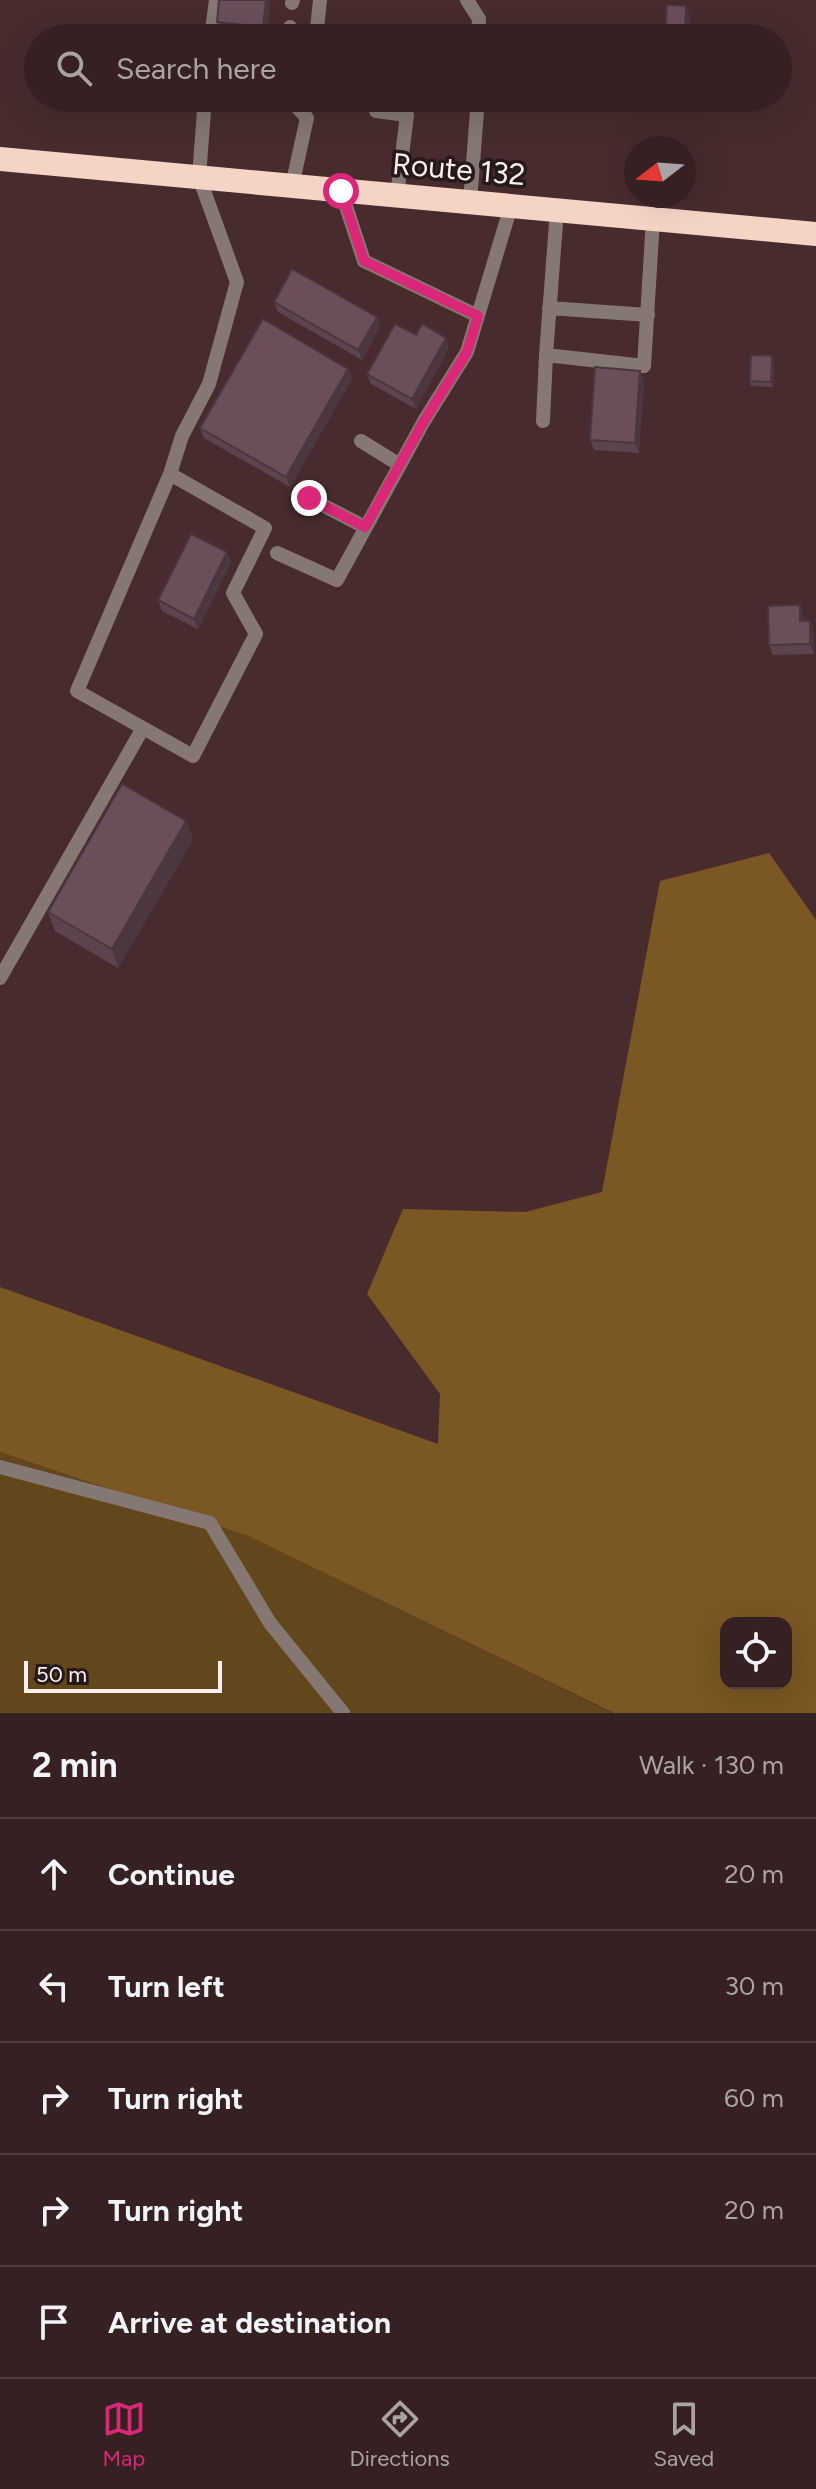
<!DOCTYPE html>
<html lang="en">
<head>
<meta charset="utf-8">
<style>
  body { margin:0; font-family:Figtree,sans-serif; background:#3d292a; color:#f1f3f6 }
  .controls { position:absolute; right:24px; bottom:24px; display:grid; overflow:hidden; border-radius:16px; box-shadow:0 8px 32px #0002 }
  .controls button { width:72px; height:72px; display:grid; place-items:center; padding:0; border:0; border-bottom:2px solid #503e40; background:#362122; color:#f1f3f6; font:40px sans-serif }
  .compass { position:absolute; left:624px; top:136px; width:72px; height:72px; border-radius:50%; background:#362122; box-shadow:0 8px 32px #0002; rotate:253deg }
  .scale { position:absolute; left:24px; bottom:20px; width:198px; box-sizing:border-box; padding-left:8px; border:4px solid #fdeeee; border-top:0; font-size:22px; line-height:28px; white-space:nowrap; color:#fdeeee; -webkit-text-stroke:6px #261919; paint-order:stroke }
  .stop { position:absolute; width:24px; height:24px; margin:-18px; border:6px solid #db2777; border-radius:50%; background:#fff }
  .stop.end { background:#db2777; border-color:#fff; box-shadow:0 2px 8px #0008 }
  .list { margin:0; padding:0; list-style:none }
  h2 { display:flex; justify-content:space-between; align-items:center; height:104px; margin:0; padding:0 32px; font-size:34px }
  h2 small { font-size:26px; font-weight:400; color:#aaa3a5 }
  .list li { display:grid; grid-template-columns:52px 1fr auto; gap:24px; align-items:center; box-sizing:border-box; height:112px; padding:0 32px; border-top:2px solid #503e40 }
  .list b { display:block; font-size:30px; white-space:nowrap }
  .list em { font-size:26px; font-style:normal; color:#aaa3a5 }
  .icon { flex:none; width:44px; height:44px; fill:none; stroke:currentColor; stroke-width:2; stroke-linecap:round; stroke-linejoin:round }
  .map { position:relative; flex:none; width:816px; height:1713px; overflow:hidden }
  .search { position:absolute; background:#362122; box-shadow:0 8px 32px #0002; left:24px; right:24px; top:24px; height:88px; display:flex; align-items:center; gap:20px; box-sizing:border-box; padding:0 28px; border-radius:44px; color:#aaa3a5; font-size:30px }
  .sheet { height:664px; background:#362122 }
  nav { display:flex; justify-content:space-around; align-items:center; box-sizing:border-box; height:112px; border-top:2px solid #503e40; background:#362122; font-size:22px; color:#aaa3a5 }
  nav a { display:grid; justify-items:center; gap:4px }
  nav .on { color:#db2777 }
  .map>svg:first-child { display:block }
  .green { fill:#62461c }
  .forest { fill:#7a5723; fill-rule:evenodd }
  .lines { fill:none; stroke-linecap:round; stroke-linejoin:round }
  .lane { stroke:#857872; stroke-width:14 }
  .highway { stroke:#f5d4c6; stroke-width:24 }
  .wall { fill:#5b444e }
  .shaded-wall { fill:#4a3740 }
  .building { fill:#6a4f5b; stroke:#4a3740; stroke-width:2 }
  .route { stroke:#db2777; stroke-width:10 }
  .labels { text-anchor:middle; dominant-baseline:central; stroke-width:7; stroke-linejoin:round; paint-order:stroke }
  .street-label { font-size:30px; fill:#fdeeee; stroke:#261919 }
</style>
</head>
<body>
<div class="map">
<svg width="816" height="1713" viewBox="0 0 816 1713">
  <rect width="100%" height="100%" fill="#482c2d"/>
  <path class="green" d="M 0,1452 L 248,1536 L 613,1713 L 0,1713 Z"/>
  <path class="forest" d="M 769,853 L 816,920 L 816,1713 L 614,1713 L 248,1536 L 0,1452 L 0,1287 L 438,1444 L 440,1394 L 367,1294 L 403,1209 L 525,1212 L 602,1192 L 660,881 ZM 726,1623 L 786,1623 L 786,1683 L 726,1683 Z"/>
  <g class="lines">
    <path class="lane" d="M 467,0 L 479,19 L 478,38
      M 292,3 L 293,0
      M 211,38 L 216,0
      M 288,38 L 290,27
      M 316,38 L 320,0
      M 383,38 L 384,32 L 408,35
      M 289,98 L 307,118 L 292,186
      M 377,98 L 376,111 L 407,115 L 397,195
      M 341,191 L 364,261 L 478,316
      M 470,202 L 478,98
      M 557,210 L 546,355 L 644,366 L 653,219
      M 549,308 L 648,315
      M 543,421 L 546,355
      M 361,441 L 400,465
      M 170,474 L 265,528 L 233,593 L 256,634 L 193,756 L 77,691 L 170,474 L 182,436 L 209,384 L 237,282 L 199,177 L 205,98
      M 309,498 L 365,527
      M 277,553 L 337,580 L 424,421 L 467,352 L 511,206
      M 0,978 L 143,728
      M 0,1467 L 210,1523 L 270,1623 L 343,1713"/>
    <path class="highway" d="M 0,159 L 816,234"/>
  </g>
  <path class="wall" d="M 270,0 L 267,37 L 220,32 L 217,22 Z
    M 667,98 L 711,98 L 710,112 L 671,109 Z
    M 274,302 L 377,317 L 380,327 L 362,360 L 278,312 Z
    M 416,335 L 449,348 L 416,409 L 371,384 L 367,374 Z
    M 774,361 L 773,387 L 751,386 L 750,381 Z
    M 348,369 L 352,379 L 290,487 L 204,438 L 200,428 Z
    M 644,381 L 639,453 L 594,450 L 590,440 Z
    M 227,552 L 231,562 L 198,629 L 162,611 L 158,600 Z
    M 803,615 L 803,621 L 810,621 L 813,631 L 814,654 L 773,655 L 769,645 Z
    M 186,821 L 193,840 L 118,968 L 55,931 L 48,912 Z"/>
  <path class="shaded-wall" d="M 266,0 L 270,0 L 267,37 L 263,27 Z
    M 686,6 L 690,16 L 689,38 L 685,38 Z
    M 707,98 L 711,98 L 710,112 L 706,102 Z
    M 377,317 L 380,327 L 362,360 L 358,350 Z
    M 446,338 L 449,348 L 416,409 L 412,399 Z
    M 772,356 L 774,361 L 773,387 L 771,382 Z
    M 348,369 L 352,379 L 290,487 L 286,477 Z
    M 640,371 L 644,381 L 639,453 L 635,443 Z
    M 227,552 L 231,562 L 198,629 L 194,619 Z
    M 800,605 L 803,615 L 804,631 L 800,621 Z
    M 810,621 L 813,631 L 814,654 L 810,644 Z
    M 186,821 L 193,840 L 118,968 L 112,949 Z"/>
  <path class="building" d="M 219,0 L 266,0 L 263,27 L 217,22 Z
    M 667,5 L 686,6 L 685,38 L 665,38 Z
    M 391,30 L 429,35 L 428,38 L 390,38 Z
    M 667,98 L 707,98 L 706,102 Z
    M 292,269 L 377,317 L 358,350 L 274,302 Z
    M 263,319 L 348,369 L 286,477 L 200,428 Z
    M 395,324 L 416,335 L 422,324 L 446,338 L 412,399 L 367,374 Z
    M 751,355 L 772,356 L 771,382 L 750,381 Z
    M 595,367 L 640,371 L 635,443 L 590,440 Z
    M 191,534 L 227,552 L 194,619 L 158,600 Z
    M 800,605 L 800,621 L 810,621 L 810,644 L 769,645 L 768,606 Z
    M 122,784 L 186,821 L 112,949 L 48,912 Z"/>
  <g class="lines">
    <path class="route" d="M 309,498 L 365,527 L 424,421 L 467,352 L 478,316 L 364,261 L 341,191"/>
  </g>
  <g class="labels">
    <g class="street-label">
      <text transform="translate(459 169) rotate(5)">Route 132</text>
    </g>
  </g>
</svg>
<div class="controls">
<button><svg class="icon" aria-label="locate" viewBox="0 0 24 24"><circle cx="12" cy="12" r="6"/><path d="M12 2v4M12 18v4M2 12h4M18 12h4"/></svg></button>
</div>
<svg class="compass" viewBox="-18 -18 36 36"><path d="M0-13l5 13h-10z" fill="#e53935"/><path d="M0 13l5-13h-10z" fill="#aaa3a5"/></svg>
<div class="scale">50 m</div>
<div class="stop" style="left:341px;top:191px"></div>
<div class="stop end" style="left:309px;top:498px"></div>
<div class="search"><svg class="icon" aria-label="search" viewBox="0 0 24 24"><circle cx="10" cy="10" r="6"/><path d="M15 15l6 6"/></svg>Search here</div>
</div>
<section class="sheet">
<h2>2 min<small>Walk · 130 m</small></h2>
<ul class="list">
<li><svg class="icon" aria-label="ahead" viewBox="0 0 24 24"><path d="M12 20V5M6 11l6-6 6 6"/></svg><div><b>Continue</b></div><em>20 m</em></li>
<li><svg class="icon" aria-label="left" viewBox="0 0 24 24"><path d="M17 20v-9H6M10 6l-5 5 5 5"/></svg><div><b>Turn left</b></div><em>30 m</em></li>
<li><svg class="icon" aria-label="right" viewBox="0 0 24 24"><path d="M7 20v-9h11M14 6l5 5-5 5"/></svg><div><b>Turn right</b></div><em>60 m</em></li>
<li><svg class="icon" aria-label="right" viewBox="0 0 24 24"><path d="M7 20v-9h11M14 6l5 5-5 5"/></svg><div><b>Turn right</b></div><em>20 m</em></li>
<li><svg class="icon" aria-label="arrive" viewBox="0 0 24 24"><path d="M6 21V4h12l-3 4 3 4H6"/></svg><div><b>Arrive at destination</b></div></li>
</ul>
</section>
<nav>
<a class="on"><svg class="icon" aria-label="map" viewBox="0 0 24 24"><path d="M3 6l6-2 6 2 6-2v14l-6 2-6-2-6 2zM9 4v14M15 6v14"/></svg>Map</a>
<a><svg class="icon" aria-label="directions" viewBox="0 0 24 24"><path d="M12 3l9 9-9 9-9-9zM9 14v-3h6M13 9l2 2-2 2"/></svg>Directions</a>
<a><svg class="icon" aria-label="saved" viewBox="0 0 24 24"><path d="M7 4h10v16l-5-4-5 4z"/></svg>Saved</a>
</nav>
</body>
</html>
